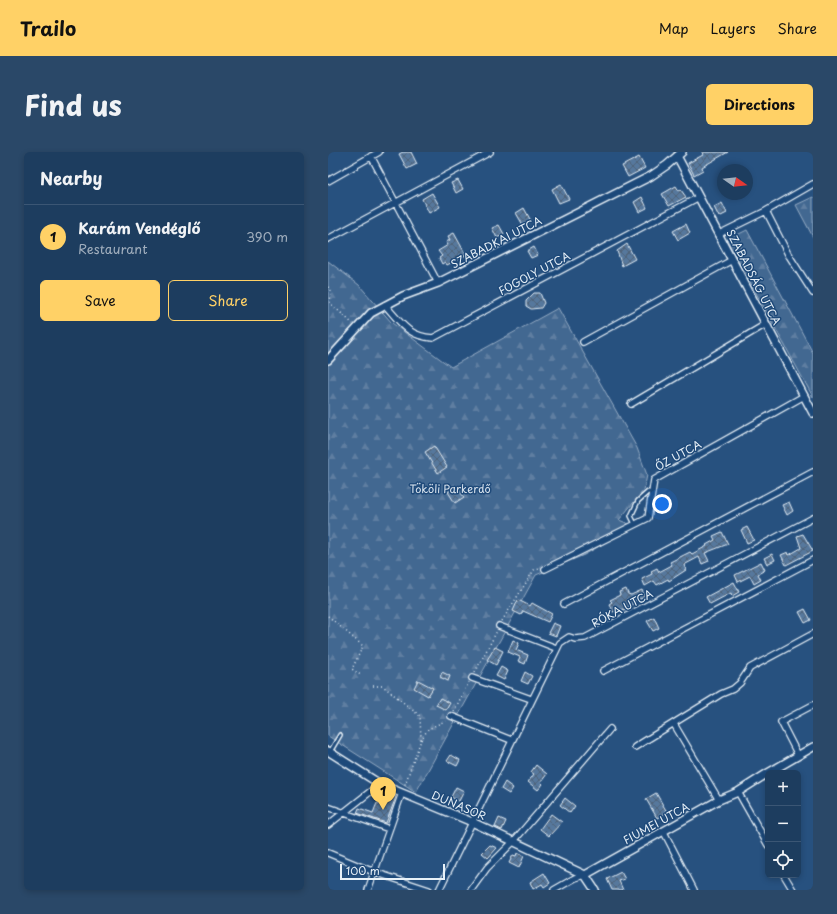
<!DOCTYPE html>
<html lang="en">
<head>
<meta charset="utf-8">
<style>
  body { margin:0; font-family:"Playpen Sans",sans-serif; background:#2a4868; color:#f1f3f6 }
  .controls { position:absolute; right:12px; bottom:12px; display:grid; overflow:hidden; border-radius:6px; box-shadow:0 2px 6px #0003 }
  .controls button { width:36px; height:36px; display:grid; place-items:center; padding:0; border:0; border-bottom:1px solid #3b5674; background:#1d3d5f; color:#f1f3f6; font:20px sans-serif }
  .compass { position:absolute; left:389px; top:12px; width:36px; height:36px; border-radius:50%; background:#1d3d5f; box-shadow:0 2px 6px #0003; rotate:104deg }
  .scale { position:absolute; left:12px; bottom:10px; width:105px; box-sizing:border-box; padding-left:4px; border:2px solid #e8f1f8; border-top:0; font-size:11px; line-height:14px; white-space:nowrap; color:#e8f1f8; -webkit-text-stroke:3px #1f4a7a; paint-order:stroke }
  .you { position:absolute; left:334px; top:352px; width:14px; height:14px; margin:-10px; border:3px solid #fff; border-radius:50%; background:#1a73e8; box-shadow:0 0 0 6px #1a73e833 }
  .badge { display:grid; place-items:center; width:26px; height:26px; border-radius:50%; background:#ffd166; color:#111; font-size:13px; font-weight:700 }
  .pin { position:absolute; translate:-50% -33px; filter:drop-shadow(0 1px 2px #0008) }
  .pin::after { content:''; position:absolute; top:21px; width:14px; height:12px; background:inherit; clip-path:polygon(0 0,100% 0,50% 100%) }
  .list { margin:0; padding:0; list-style:none }
  h2 { display:flex; justify-content:space-between; align-items:center; height:52px; margin:0; padding:0 16px; font-size:17px }
  h2 small { font-size:13px; font-weight:400; color:#a0aebd }
  .list li { display:grid; grid-template-columns:26px 1fr auto; gap:12px; align-items:center; box-sizing:border-box; height:64px; padding:0 16px; border-top:1px solid #3b5674 }
  .list b { display:block; font-size:15px; white-space:nowrap }
  .list p { margin:0; font-size:13px; white-space:nowrap; color:#a0aebd }
  .list em { font-size:13px; font-style:normal; color:#a0aebd }
  .actions { display:flex; gap:8px; padding:12px 16px }
  .actions a { flex:1; padding:9px 0; border:1px solid #ffd166; border-radius:6px; text-align:center; font-size:14px; color:#ffd166 }
  .actions .main { background:#ffd166; color:#111 }
  .icon { flex:none; width:22px; height:22px; fill:none; stroke:currentColor; stroke-width:2; stroke-linecap:round; stroke-linejoin:round }
  .map { position:relative; flex:none; width:485px; height:738px; overflow:hidden; border-radius:6px }
  header { display:flex; align-items:center; gap:24px; box-sizing:border-box; height:56px; padding:0 20px; background:#ffd166; color:#111 }
  header strong { font-size:19px }
  nav { display:flex; gap:22px; margin-inline-start:auto; font-size:14px }
  .intro { display:flex; align-items:center; justify-content:space-between; box-sizing:border-box; height:96px; padding:0 24px }
  h1 { margin:0; font-size:28px }
  .button { padding:10px 18px; border-radius:6px; background:#ffd166; color:#111; font-size:14px; font-weight:700 }
  main { display:flex; gap:24px; padding:0 24px }
  aside { flex:1; background:#1d3d5f; border-radius:6px; box-shadow:0 2px 6px #0003 }
  .map>svg:first-child { display:block }
  .forest { fill:url(#forest-firs); stroke:#96acc4 }
  .building { fill:url(#building-cross-hatch); stroke:#e8f1f8 }
  .lines { fill:none; stroke-linecap:round; stroke-linejoin:round }
  .service-casing { stroke:#e8f1f8; stroke-width:6 }
  .minor-casing { stroke:#e8f1f8; stroke-width:8 }
  .tertiary-casing { stroke:#e8f1f8; stroke-width:10 }
  .path { stroke:#e8f1f8; stroke-width:1.5; stroke-dasharray:1 3; stroke-linecap:butt }
  .service { stroke:#1f4a7a; stroke-width:3 }
  .minor { stroke:#1f4a7a; stroke-width:5.5 }
  .tertiary { stroke:#1f4a7a; stroke-width:7 }
  .labels { text-anchor:middle; dominant-baseline:central; stroke-width:3; stroke-linejoin:round; paint-order:stroke }
  .street-label { font-size:11px; fill:#e8f1f8; stroke:#1f4a7a }
  .park-label { font-size:11px; fill:#d8e3ee; stroke:#1f4a7a }
</style>
</head>
<body>
<header>
<strong>Trailo</strong>
<nav><a>Map</a><a>Layers</a><a>Share</a></nav>
</header>
<div class="intro"><h1>Find us</h1><a class="button">Directions</a></div>
<main>
<aside>
<h2>Nearby<small></small></h2>
<ul class="list">
<li><span class="badge">1</span><div><b>Karám Vendéglő</b><p>Restaurant</p></div><em>390 m</em></li>
</ul>
<div class="actions"><a class="main">Save</a><a>Share</a></div>
</aside>
<div class="map">
<svg width="485" height="738" viewBox="0 0 485 738">
  <defs>
    <pattern id="forest-firs" width="22" height="20" patternUnits="userSpaceOnUse"><rect width="22" height="20" fill="#436891"/><path d="M5 1l3.5 6h-7zM16 11l3.5 6h-7z" fill="#5e7ea1"/></pattern>
    <pattern id="building-cross-hatch" width="8" height="8" patternUnits="userSpaceOnUse"><rect width="8" height="8" fill="#57789d"/><path d="M0 0l8 8M0 8l8-8" fill="none" stroke="#4f6278"/></pattern>
  </defs>
  <rect width="100%" height="100%" fill="#27517f"/>
  <filter id="ink" filterUnits="userSpaceOnUse"><feTurbulence type="fractalNoise" baseFrequency=".025" numOctaves="2"/><feDisplacementMap in="SourceGraphic" scale="8" xChannelSelector="R" yChannelSelector="G"/><feConvolveMatrix kernelMatrix="1 2 1 2 8 2 1 2 1" color-interpolation-filters="sRGB"/></filter>
  <g filter="url(#ink)">
    <path class="forest" d="M 485,45 L 485,85 L 468,53 Z
      M 419,78 L 485,201 L 485,245 L 399,88 Z
      M 0,109 L 31,133 L 64,171 L 123,215 L 230,156 L 309,296 L 319,323 L 316,338 L 291,368 L 306,374 L 256,403 L 208,423 L 88,640 L 0,584 Z"/>
    <path class="building" d="M 75,0 L 83,0 L 89,12 L 79,17 L 71,2 Z
      M 374,0 L 400,0 L 374,15 L 375,18 L 366,23 L 360,11 L 375,3 Z
      M 311,5 L 317,16 L 300,25 L 294,14 Z
      M 130,28 L 135,37 L 128,41 L 123,31 Z
      M 233,32 L 241,47 L 231,51 L 224,37 Z
      M 348,34 L 351,39 L 353,38 L 358,45 L 341,54 L 334,42 Z
      M 104,41 L 112,55 L 101,61 L 94,47 Z
      M 314,45 L 319,56 L 311,60 L 306,50 Z
      M 394,51 L 399,61 L 391,65 L 386,55 Z
      M 196,56 L 203,69 L 195,73 L 188,61 Z
      M 358,72 L 362,81 L 350,88 L 345,79 Z
      M 171,73 L 176,82 L 169,86 L 164,76 Z
      M 126,81 L 138,103 L 119,113 L 117,110 L 114,112 L 111,106 L 114,104 L 110,99 L 120,93 L 118,90 L 122,88 L 120,84 Z
      M 299,92 L 307,107 L 294,114 L 289,99 Z
      M 206,95 L 210,103 L 203,106 L 199,99 Z
      M 206,141 L 212,141 L 216,151 L 213,156 L 203,157 L 198,154 L 198,149 Z
      M 106,294 L 119,315 L 110,321 L 97,300 Z
      M 128,334 L 136,345 L 127,351 L 120,340 Z
      M 461,350 L 465,359 L 459,363 L 454,353 Z
      M 419,375 L 426,388 L 419,391 L 413,378 Z
      M 394,380 L 400,392 L 377,401 L 381,409 L 374,412 L 371,405 L 356,413 L 358,418 L 341,429 L 340,427 L 329,433 L 326,429 L 317,434 L 314,427 L 324,422 L 323,419 L 329,416 L 331,420 L 344,413 L 342,410 L 362,400 L 364,402 L 379,394 L 378,393 L 387,388 L 385,384 Z
      M 475,382 L 485,399 L 458,413 L 453,403 L 460,400 L 461,403 L 473,396 L 469,384 Z
      M 444,402 L 447,408 L 439,412 L 436,406 Z
      M 433,410 L 437,418 L 430,422 L 433,428 L 426,432 L 422,424 L 410,430 L 407,423 Z
      M 406,430 L 411,440 L 404,444 L 403,441 L 382,452 L 378,445 Z
      M 298,437 L 300,442 L 303,443 L 314,438 L 317,445 L 304,450 L 305,452 L 301,454 L 302,455 L 296,458 L 295,457 L 285,460 L 281,452 L 284,450 L 282,448 L 292,443 L 291,440 Z
      M 190,448 L 202,454 L 204,451 L 224,462 L 220,470 L 195,459 L 193,463 L 185,459 Z
      M 477,457 L 483,468 L 477,471 L 471,460 Z
      M 326,465 L 331,476 L 325,479 L 319,469 Z
      M 225,471 L 232,474 L 228,484 L 220,481 Z
      M 185,488 L 191,491 L 188,498 L 200,503 L 197,512 L 190,509 L 192,505 L 180,500 Z
      M 167,495 L 175,499 L 168,513 L 159,508 Z
      M 173,515 L 180,519 L 176,528 L 168,524 Z
      M 114,520 L 122,524 L 120,529 L 112,525 Z
      M 197,520 L 204,524 L 200,532 L 193,529 Z
      M 90,528 L 105,536 L 100,544 L 86,536 Z
      M 112,546 L 122,551 L 118,558 L 108,553 Z
      M 123,603 L 132,608 L 129,614 L 119,609 Z
      M 208,613 L 219,622 L 213,630 L 215,632 L 210,638 L 200,630 L 206,622 L 203,620 Z
      M 177,630 L 185,636 L 181,642 L 173,637 Z
      M 128,635 L 136,639 L 131,649 L 123,645 Z
      M 57,641 L 68,645 L 58,671 L 29,661 L 31,656 L 45,661 L 49,651 L 53,652 Z
      M 328,641 L 339,660 L 329,666 L 318,647 Z
      M 237,646 L 247,654 L 242,661 L 232,653 Z
      M 223,662 L 234,670 L 221,684 L 212,677 Z
      M 171,666 L 178,669 L 174,678 L 167,675 Z
      M 162,693 L 169,696 L 160,706 L 154,701 Z
      M 189,701 L 196,704 L 191,716 L 181,711 L 185,703 L 188,704 Z
      M 293,720 L 297,727 L 291,729 L 295,738 L 284,738 L 279,727 Z
      M 216,721 L 222,731 L 216,735 L 214,732 L 205,737 L 202,730 Z"/>
    <g class="lines">
      <g class="service-casing">
        <path id="service" d="M 307,372 L 303,364 L 310,349 L 320,340 L 324,341
          M 2,600 L 12,583"/>
      </g>
      <g class="minor-casing">
        <path id="minor" d="M 43,4 L 110,131
          M 0,29 L 51,0
          M 438,59 L 460,102 L 485,141
          M 391,82 L 438,59 L 485,32
          M 0,87 L 162,0
          M 57,153 C 73,171 80,184 105,186 L 371,45
          M 255,190 L 404,108
          M 303,252 L 438,172
          M 217,417 L 320,366 L 326,328 L 476,244
          M 236,452 L 485,320
          M 171,474 L 228,496
          M 275,519 L 485,408
          M 144,526 L 203,547
          M 123,564 L 183,588
          M 346,572 L 391,648
          M 307,595 L 393,542 L 405,537 L 412,531 L 422,516 L 485,482
          M 470,603 L 453,570 L 485,553
          M 410,640 L 440,693
          M 0,655 L 61,677
          M 0,673 L 52,632
          M 336,680 L 366,738
          M 0,701 L 46,720 L 101,738
          M 456,723 L 465,738
          M 40,738 L 74,641
          M 111,738 L 232,491 L 241,485 L 247,487 L 257,486 L 485,366
          M 143,738 L 159,716 L 185,690 L 282,577
          M 226,738 L 247,726 L 257,723"/>
      </g>
      <g class="tertiary-casing">
        <path id="tertiary" d="M 349,4 L 485,261
          M 0,208 L 43,161 L 75,144 L 110,131 L 323,24 L 339,13 L 354,0
          M 0,599 L 52,632 L 144,670 L 257,723 L 267,738
          M 440,621 L 485,595
          M 257,723 L 391,648 L 410,640 L 440,621"/>
      </g>
      <path class="path" d="M 0,135 L 3,138 L 2,151 L 25,172
        M 0,464 L 35,494 L 24,517 L 34,524
        M 174,469 L 206,418 L 212,417
        M 147,520 L 169,479
        M 45,534 L 55,534 L 92,564 L 93,588 L 76,635
        M 126,559 L 141,530
        M 93,588 L 100,577 L 119,568"/>
      <use href="#service" class="service"/>
      <use href="#minor" class="minor"/>
      <use href="#tertiary" class="tertiary"/>
    </g>
  </g>
  <g class="labels">
    <g class="street-label">
      <text transform="translate(168 90) rotate(-27)">SZABADKAI UTCA</text>
      <text transform="translate(206 121) rotate(-28)">FOGOLY UTCA</text>
      <text transform="translate(426 125) rotate(63)">SZABADSÁG UTCA</text>
      <text transform="translate(350 303) rotate(-29)">ŐZ UTCA</text>
      <text transform="translate(294 456) rotate(-28)">RÓKA UTCA</text>
      <text transform="translate(131 653) rotate(23)">DUNASOR</text>
      <text transform="translate(328 671) rotate(-29)">FIUMEI UTCA</text>
    </g>
    <g class="park-label">
      <text x="122" y="336">Tököli Parkerdő</text>
    </g>
  </g>
</svg>
<div class="controls">
<button>+</button>
<button>−</button>
<button><svg class="icon" aria-label="locate" viewBox="0 0 24 24"><circle cx="12" cy="12" r="6"/><path d="M12 2v4M12 18v4M2 12h4M18 12h4"/></svg></button>
</div>
<svg class="compass" viewBox="-18 -18 36 36"><path d="M0-13l5 13h-10z" fill="#e53935"/><path d="M0 13l5-13h-10z" fill="#a0aebd"/></svg>
<div class="scale">100 m</div>
<div class="you"></div>
<div class="pin badge" style="left:55px;top:658px">1</div>
</div>
</main>
</body>
</html>
